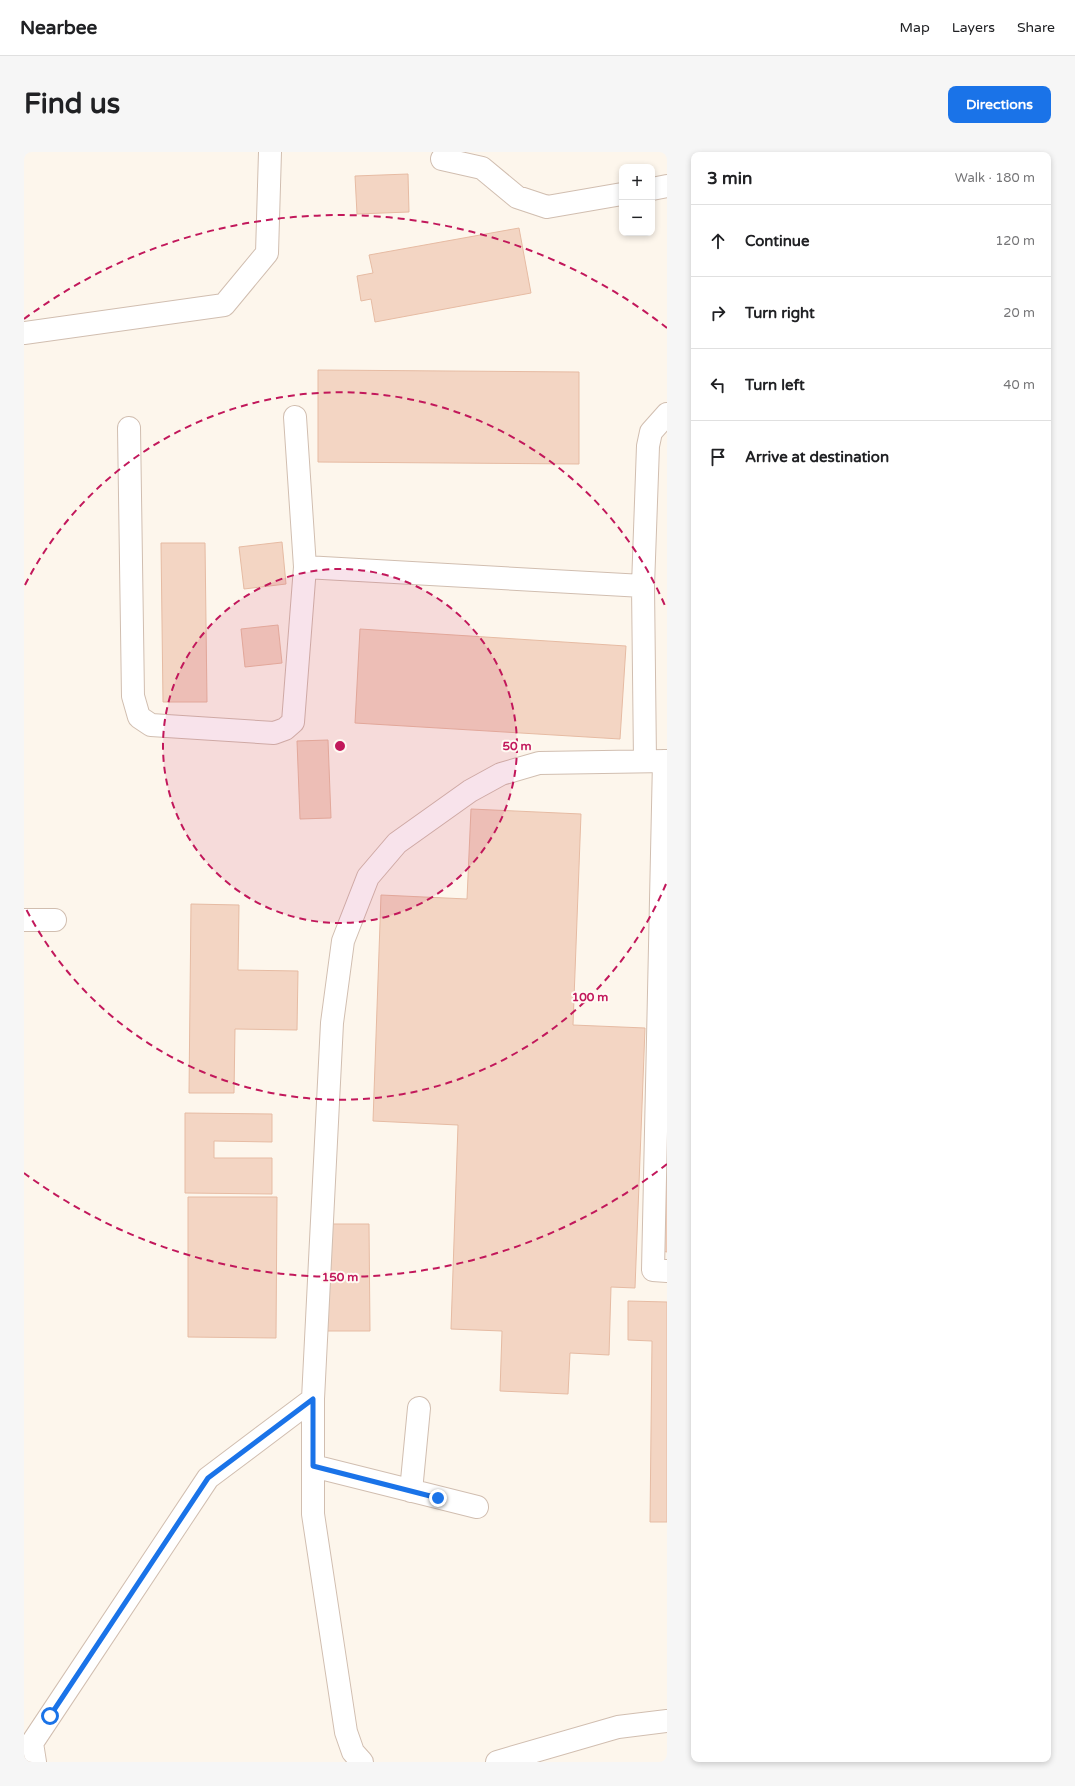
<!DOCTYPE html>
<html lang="en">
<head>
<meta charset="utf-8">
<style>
  body { margin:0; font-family:"Varela Round",sans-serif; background:#f6f6f6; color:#202124 }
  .controls { position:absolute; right:12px; top:12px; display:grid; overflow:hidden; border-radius:8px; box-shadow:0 2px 6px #0003 }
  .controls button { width:36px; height:36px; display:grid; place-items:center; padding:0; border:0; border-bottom:1px solid #e0e0e0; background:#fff; color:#202124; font:20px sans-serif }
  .stop { position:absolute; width:12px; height:12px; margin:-9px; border:3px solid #1a73e8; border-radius:50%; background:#fff }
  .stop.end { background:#1a73e8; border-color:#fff; box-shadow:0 1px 4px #0008 }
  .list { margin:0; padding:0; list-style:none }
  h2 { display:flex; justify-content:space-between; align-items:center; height:52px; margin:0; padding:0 16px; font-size:17px }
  h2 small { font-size:13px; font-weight:400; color:#757577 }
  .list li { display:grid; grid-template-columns:26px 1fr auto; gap:12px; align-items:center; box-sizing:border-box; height:72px; padding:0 16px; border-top:1px solid #e0e0e0 }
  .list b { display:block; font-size:15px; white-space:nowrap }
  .list em { font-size:13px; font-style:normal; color:#757577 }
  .icon { flex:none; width:22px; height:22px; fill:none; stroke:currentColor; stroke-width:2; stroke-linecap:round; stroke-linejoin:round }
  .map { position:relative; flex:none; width:643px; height:1610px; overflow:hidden; border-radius:8px }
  header { display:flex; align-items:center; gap:24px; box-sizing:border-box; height:56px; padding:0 20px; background:#fff; border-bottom:1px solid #e0e0e0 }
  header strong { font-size:19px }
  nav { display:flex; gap:22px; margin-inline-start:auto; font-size:14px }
  .intro { display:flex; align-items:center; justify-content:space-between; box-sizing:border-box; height:96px; padding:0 24px }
  h1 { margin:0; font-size:28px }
  .button { padding:10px 18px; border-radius:8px; background:#1a73e8; color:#fff; font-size:14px; font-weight:700 }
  main { display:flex; gap:24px; padding:0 24px }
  aside { flex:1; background:#fff; border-radius:8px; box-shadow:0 2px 6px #0003 }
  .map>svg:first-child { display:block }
  .building { fill:#f3d5c3; stroke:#e6bba3 }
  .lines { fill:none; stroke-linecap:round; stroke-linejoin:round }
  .minor-casing { stroke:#d1beb0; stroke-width:24 }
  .minor { stroke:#fff; stroke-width:22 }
  .route { stroke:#1a73e8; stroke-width:5 }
  .ring { fill:none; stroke:#c2185b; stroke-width:2; stroke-dasharray:7 5 }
  .centre { fill:#c2185b; stroke:#fffaf3; stroke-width:2 }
  .ring-label { font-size:12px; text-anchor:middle; font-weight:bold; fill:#c2185b; stroke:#fffaf3; stroke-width:4; stroke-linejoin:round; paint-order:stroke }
</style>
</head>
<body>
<header>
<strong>Nearbee</strong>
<nav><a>Map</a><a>Layers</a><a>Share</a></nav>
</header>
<div class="intro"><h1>Find us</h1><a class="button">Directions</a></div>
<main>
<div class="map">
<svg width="643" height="1610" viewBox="0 0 643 1610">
  <rect width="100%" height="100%" fill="#fdf6ec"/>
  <path class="building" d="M 384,22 L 385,60 L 333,62 L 331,24 Z
    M 495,76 L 507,141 L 351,170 L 347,147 L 337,149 L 333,124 L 349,121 L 345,103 Z
    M 294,218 L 555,220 L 555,312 L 294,310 Z
    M 258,390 L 262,432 L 220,437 L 215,395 Z
    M 137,391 L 181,391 L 183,550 L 139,550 Z
    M 254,473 L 258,511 L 221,515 L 217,477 Z
    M 336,477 L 602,494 L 596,587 L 331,571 Z
    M 304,588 L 307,666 L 276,667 L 273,589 Z
    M 447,657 L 557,662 L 549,873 L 621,876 L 611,1136 L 587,1135 L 585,1203 L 546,1201 L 544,1242 L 476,1239 L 478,1179 L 427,1177 L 434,973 L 349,969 L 357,743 L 443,747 Z
    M 167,752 L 215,753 L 214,818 L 274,819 L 273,878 L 211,877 L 210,941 L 165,941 Z
    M 643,960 L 643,1100 L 637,1099 Z
    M 161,961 L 248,962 L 248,990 L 190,989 L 190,1006 L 248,1006 L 248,1042 L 161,1041 Z
    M 164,1045 L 253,1045 L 252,1186 L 164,1185 Z
    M 299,1072 L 345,1072 L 346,1179 L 300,1179 Z
    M 604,1149 L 643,1150 L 643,1370 L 626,1370 L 628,1189 L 604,1188 Z"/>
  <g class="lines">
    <g class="minor-casing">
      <path id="minor" d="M 418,7 L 458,16 L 493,45 L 523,55 L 598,42
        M 628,37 L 643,34
        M 0,181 L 200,153 L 243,101 L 246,0
        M 271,265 L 281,415 L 619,434
        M 105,276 L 109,544 L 115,565 L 127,573 L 250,581 L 261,577 L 269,570 L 281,415
        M 621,609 L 619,434 L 624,294 L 627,280 L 643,262
        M 640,609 L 629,1118 L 643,1119
        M 0,768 L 31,768
        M 289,1314 L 453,1355
        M 387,1339 L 395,1256
        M 11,1610 L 8,1591 L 184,1326 L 289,1247
        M 338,1610 L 329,1600 L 322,1580 L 289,1362 L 289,1247 L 308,871 L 319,789 L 344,725 L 373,691 L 446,639 L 477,622 L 515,611 L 643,609
        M 473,1610 L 594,1575 L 643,1569"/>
    </g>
    <use href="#minor" class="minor"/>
  </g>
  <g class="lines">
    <path class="route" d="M 26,1564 L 184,1326 L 289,1247 L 289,1314 L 414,1346"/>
  </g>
  <circle cx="316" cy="594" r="177" fill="#c2185b" fill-opacity=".12"/>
  <g class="ring">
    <circle cx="316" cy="594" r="177"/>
    <path d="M642 732A354 354 0 0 1 1 755M1 433A354 354 0 0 1 642 456"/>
    <path d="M643 1012A531 531 0 0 1 0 1021M0 167A531 531 0 0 1 643 176"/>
  </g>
  <circle cx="316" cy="594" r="6" class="centre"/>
  <g class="ring-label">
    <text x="493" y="598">50 m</text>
    <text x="566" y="849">100 m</text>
    <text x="316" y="1129">150 m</text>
  </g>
</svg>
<div class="controls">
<button>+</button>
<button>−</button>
</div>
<div class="stop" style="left:26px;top:1564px"></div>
<div class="stop end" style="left:414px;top:1346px"></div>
</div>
<aside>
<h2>3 min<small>Walk · 180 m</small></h2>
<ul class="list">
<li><svg class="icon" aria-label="ahead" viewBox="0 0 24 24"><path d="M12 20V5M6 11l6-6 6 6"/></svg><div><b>Continue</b></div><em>120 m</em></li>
<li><svg class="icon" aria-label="right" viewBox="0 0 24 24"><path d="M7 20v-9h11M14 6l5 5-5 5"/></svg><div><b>Turn right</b></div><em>20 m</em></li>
<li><svg class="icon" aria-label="left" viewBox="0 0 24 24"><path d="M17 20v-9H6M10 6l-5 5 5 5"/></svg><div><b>Turn left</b></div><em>40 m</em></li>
<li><svg class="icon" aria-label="arrive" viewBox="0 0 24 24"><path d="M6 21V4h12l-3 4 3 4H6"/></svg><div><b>Arrive at destination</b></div></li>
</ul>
</aside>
</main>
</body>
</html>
